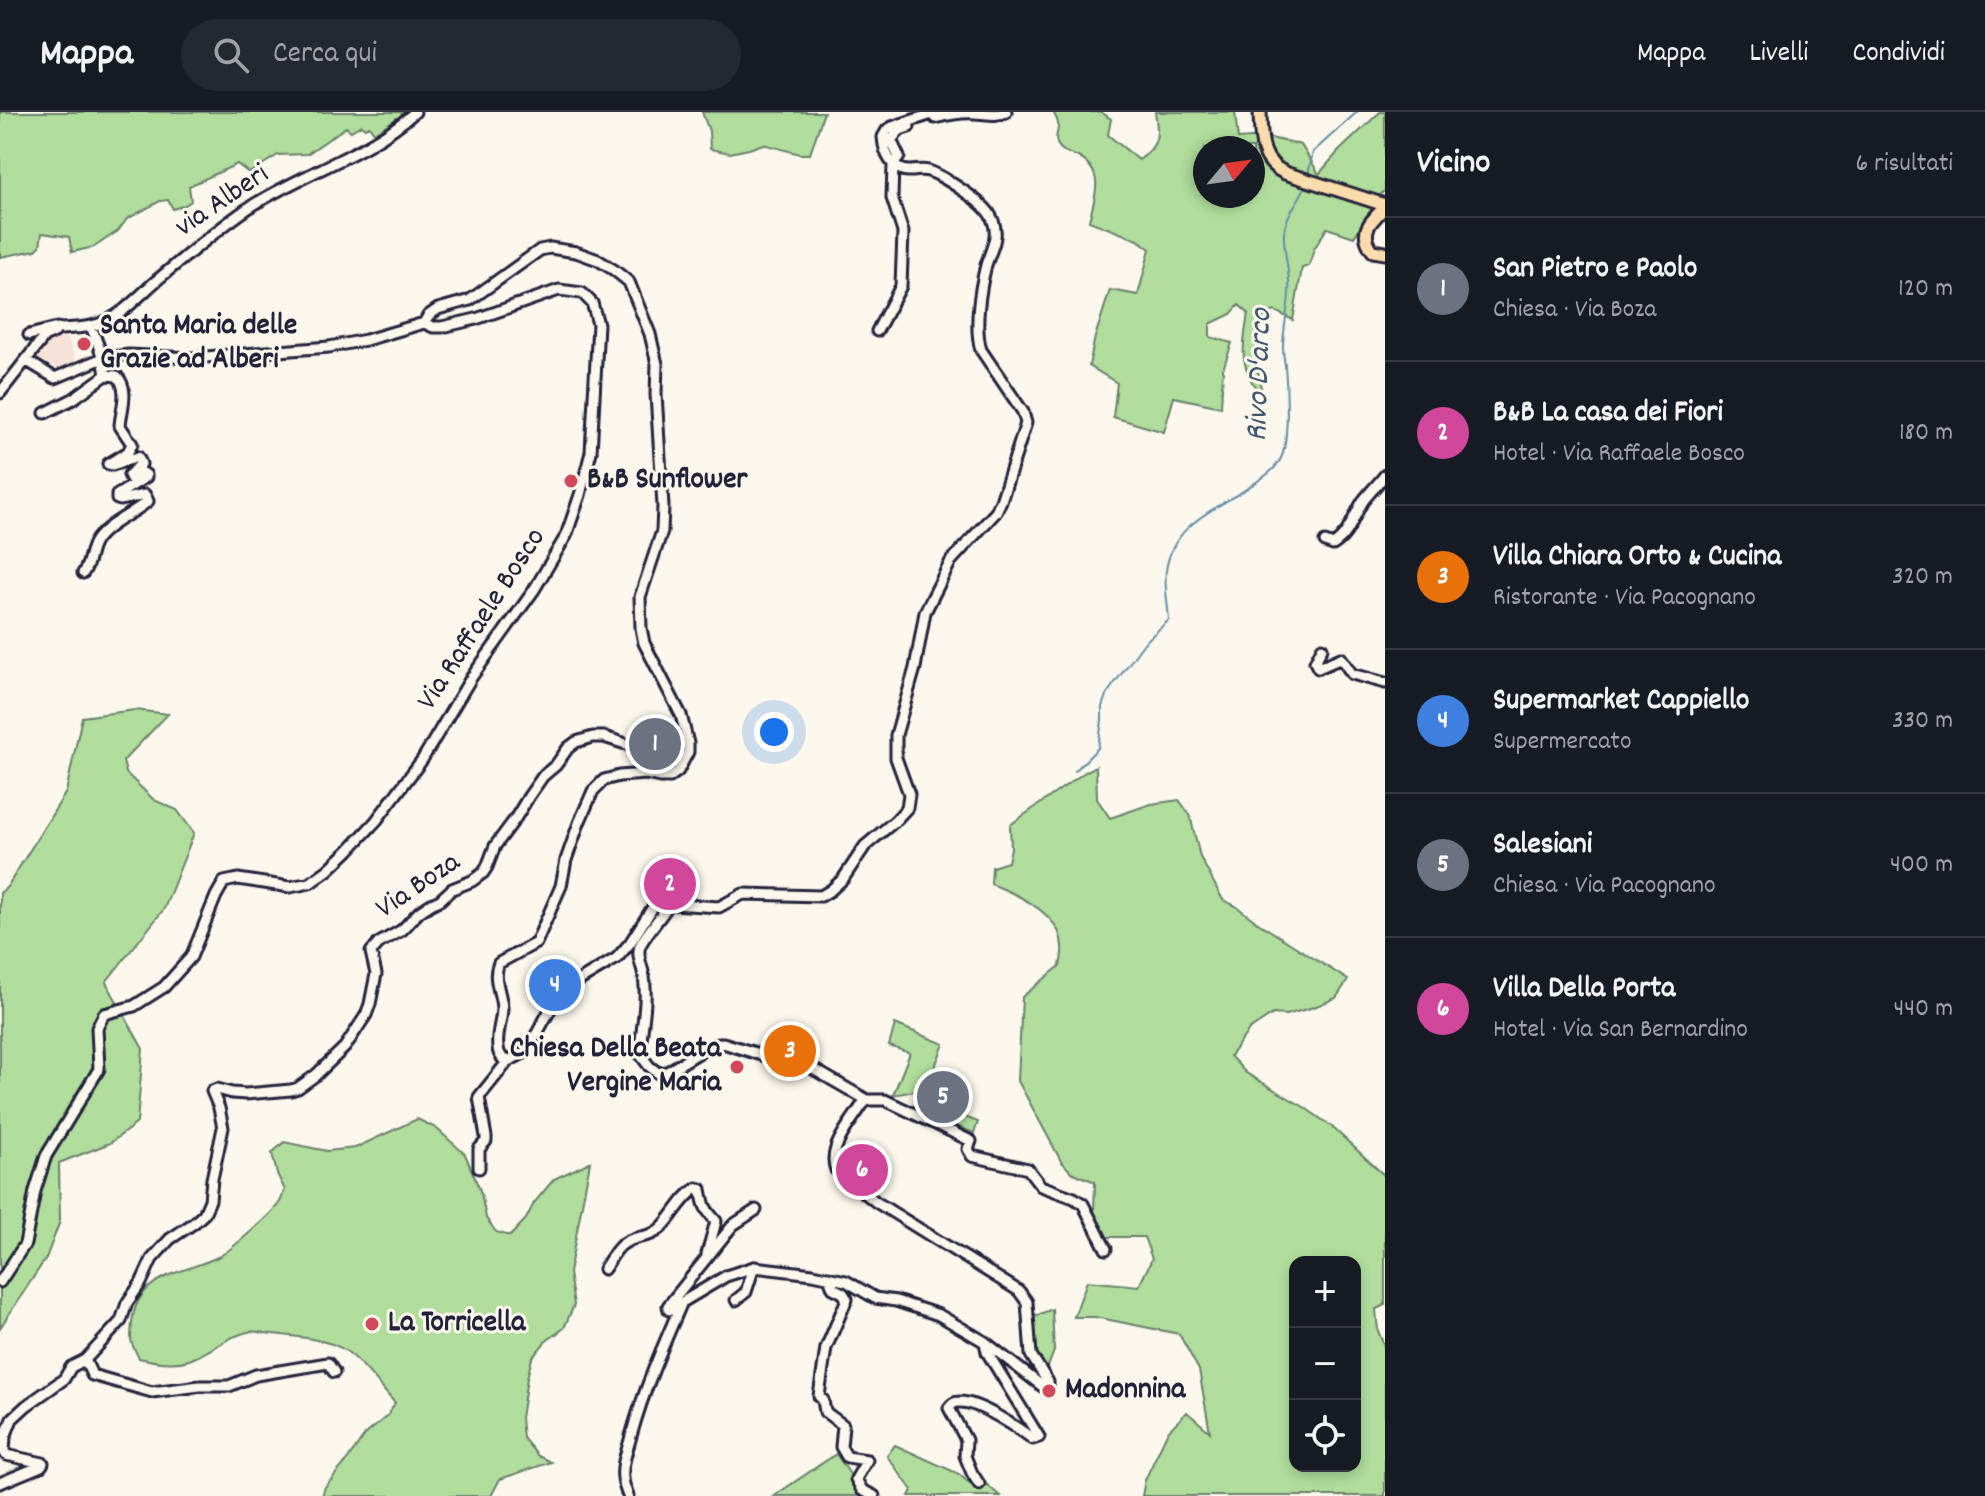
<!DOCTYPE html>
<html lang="it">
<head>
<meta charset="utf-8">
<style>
  body { margin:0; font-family:Dekko,sans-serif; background:#242831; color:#f1f3f6 }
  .controls { position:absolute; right:24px; bottom:24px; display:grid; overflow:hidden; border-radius:16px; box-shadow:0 4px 12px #0003 }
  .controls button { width:72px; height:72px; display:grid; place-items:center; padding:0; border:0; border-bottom:2px solid #363941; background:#171b24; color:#f1f3f6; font:40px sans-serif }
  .compass { position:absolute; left:1193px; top:24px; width:72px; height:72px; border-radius:50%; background:#171b24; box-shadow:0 4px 12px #0003; rotate:61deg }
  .you { position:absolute; left:774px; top:620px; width:28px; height:28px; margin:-20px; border:6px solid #fff; border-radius:50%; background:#1a73e8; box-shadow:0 0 0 12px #1a73e833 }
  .badge { display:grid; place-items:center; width:52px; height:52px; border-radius:50%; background:#1a73e8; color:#fff; font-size:26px; font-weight:700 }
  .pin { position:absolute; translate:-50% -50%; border:4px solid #fff; box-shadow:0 2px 8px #0006 }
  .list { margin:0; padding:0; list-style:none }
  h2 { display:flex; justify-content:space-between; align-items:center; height:104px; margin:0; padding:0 32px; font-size:34px }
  h2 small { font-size:26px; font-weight:400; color:#9ea1a6 }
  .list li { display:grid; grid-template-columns:52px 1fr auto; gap:24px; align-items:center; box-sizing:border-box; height:144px; padding:0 32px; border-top:2px solid #363941 }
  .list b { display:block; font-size:30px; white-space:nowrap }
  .list p { margin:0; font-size:26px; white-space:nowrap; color:#9ea1a6 }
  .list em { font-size:26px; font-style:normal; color:#9ea1a6 }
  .icon { flex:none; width:44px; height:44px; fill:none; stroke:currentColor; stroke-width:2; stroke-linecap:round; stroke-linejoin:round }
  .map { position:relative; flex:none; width:1385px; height:1384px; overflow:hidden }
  header { display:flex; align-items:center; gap:48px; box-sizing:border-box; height:112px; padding:0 40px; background:#171b24; border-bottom:2px solid #363941 }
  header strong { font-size:38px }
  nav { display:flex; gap:44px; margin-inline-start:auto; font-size:28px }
  .search { width:560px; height:72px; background:#242831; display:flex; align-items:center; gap:20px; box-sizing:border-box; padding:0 28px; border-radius:44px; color:#9ea1a6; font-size:30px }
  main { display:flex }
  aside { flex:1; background:#171b24 }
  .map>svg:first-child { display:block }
  .built { fill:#f7e2d9 }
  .green { fill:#b0dd9c; stroke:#69806c; stroke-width:2; fill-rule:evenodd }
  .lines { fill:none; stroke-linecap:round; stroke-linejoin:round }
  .stream { stroke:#628ea6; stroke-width:2 }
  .minor-casing { stroke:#22223b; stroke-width:15 }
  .major-casing { stroke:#22223b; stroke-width:17 }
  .minor { stroke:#fbf7ec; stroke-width:9 }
  .major { stroke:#fcdcac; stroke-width:11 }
  .poi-dot { fill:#d1495b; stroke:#fbf7ec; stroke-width:3 }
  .labels { text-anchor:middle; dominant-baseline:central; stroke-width:6; stroke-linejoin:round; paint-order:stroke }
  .street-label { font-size:30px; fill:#22223b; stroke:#fbf7ec }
  .poi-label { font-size:30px; font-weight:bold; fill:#22223b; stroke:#fbf7ec; text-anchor:start }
  .water-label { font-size:32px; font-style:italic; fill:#425871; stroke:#fbf7ec }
</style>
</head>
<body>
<header>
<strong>Mappa</strong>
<div class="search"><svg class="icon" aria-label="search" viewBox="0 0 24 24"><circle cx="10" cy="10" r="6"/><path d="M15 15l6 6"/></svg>Cerca qui</div>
<nav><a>Mappa</a><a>Livelli</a><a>Condividi</a></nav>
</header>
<main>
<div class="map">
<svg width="1385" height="1384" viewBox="0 0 1385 1384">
  <rect width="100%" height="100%" fill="#fbf7ec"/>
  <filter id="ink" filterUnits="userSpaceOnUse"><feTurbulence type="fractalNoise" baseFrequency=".0125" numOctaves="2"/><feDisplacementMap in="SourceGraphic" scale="16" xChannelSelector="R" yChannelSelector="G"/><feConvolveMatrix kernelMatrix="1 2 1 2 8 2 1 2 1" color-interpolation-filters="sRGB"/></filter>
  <g filter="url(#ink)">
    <path class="built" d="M 64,218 L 77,251 L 60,258 L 35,246 L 47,225 Z"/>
    <path class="green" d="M 0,0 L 407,0 L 374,21 L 369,14 L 365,16 L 361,13 L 351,19 L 346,15 L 307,42 L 278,43 L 249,61 L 237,52 L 189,74 L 191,89 L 185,93 L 173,97 L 168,88 L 160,89 L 127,107 L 118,119 L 94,135 L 72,140 L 69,125 L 42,121 L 40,134 L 36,138 L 0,145 Z
      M 702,0 L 824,0 L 810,42 L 800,42 L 763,32 L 749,37 L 730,41 L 710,37 L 709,19 Z
      M 1053,0 L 1101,0 L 1111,7 L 1108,23 L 1139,48 C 1159,34 1159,23 1155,0 L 1235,0 L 1238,27 L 1266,25 L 1301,33 L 1319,62 L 1339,39 L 1380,0 L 1385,0 L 1385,79 L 1382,81 L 1354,125 L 1327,116 L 1314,137 L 1309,154 L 1302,156 L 1293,208 L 1275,199 L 1265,203 C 1252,227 1256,250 1261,276 L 1257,278 C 1237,248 1244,232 1248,201 L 1239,193 L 1231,202 L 1210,212 L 1210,225 L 1232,231 L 1223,257 L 1221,295 L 1174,285 L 1164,320 L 1113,305 L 1117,271 L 1089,254 L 1095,225 L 1110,178 L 1138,183 L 1150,137 L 1138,128 L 1089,109 C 1095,84 1106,60 1078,45 C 1072,42 1065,42 1060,36 C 1052,27 1059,22 1058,12 C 1058,8 1055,4 1053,0 ZM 1205,36 L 1253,36 L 1253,84 L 1205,84 Z
      M 135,598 L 168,602 L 123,649 L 126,661 L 154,688 L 177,698 L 194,721 L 164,797 L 106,870 L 143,937 L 137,1011 L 110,1031 L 59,1051 L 60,1109 L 46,1146 L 0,1216 L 0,781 L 7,775 L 66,680 L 82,605 Z
      M 1096,654 L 1097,687 L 1110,706 L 1151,692 L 1179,688 L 1190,703 L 1200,745 L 1223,788 L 1236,794 L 1258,811 L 1348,868 L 1336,886 L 1314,895 L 1286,903 L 1273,902 L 1249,918 L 1230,944 L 1246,961 L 1304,995 L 1331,1014 L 1385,1064 L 1385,1193 L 1376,1197 L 1378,1219 L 1385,1236 L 1385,1384 L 1142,1384 L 1145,1368 L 1168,1319 L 1187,1300 L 1210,1320 L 1199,1258 L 1179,1222 L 1095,1205 L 1074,1205 L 1087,1169 L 1139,1174 L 1152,1147 L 1144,1125 L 1105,1125 L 1094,1099 L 1095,1070 L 1071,1060 L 1061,1049 L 1018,969 L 1022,885 L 1060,854 C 1061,848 1063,841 1062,835 C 1062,803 1017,782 991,772 L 992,755 L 1008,750 L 1011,736 L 1010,713 L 1085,660 ZM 1295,1150 L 1355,1150 L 1355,1354 L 1295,1354 Z
      M 895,912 L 944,932 L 927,974 L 920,978 L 893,983 L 910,941 L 889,934 Z
      M 932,992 L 978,1010 L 974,1021 L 928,1003 Z
      M 417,1007 L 436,1016 L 465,1042 L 481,1081 L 486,1106 L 496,1120 L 510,1124 L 526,1107 L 534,1091 L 554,1067 L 590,1050 L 569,1161 L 574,1193 L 564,1216 L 545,1230 L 532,1246 L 527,1266 L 521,1306 L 523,1326 L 538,1344 L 551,1350 L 500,1367 L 491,1384 L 322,1384 L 325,1375 L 346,1350 L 365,1323 L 388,1303 L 395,1291 C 382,1277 359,1246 343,1237 C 321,1224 278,1224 252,1219 C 228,1223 211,1240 189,1248 C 173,1253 155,1250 139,1246 C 130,1230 130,1230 132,1211 C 137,1161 184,1162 220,1144 C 231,1138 273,1101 280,1090 C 282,1086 283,1082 285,1078 L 277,1062 L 272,1041 L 284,1030 L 327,1039 L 355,1036 Z
      M 1052,1197 L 1054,1239 L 1046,1260 L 1033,1241 L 1030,1202 L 1038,1203 Z
      M 895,1333 L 959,1362 L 977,1378 L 986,1372 L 1000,1384 L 909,1384 L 912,1378 L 887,1344 Z
      M 836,1342 L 865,1384 L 774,1384 Z"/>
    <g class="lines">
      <path class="stream" d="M 1308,62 L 1313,40 L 1357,0
        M 1075,659 L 1098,636 L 1102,608 L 1102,595 L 1106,583 L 1144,531 L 1169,508 C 1168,492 1164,474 1166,459 C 1172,410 1217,398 1252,373 C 1264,365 1276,358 1282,344 C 1289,325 1287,275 1285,253 C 1284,248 1283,241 1283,235 C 1283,217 1288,199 1289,182 C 1291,161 1283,141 1284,121 C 1286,100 1300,90 1306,72"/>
      <g class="minor-casing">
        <path id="minor" d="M 935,6 C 947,3 960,0 974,1 C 986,1 994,5 1006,0
          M 877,219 L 901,174 L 903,120 L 892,86 L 893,53 L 899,45 L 891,28 L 900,18 L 909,15
          M 29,223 L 57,216 L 62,217 C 75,216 91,216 104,210 C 123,202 140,183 156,169 C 186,144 215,119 247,97 C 301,61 366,44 415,0
          M 27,249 L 55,266 L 103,246 L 129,243 L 193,246 L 329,235 L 366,228 L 424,211
          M 0,281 L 44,225 L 55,220
          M 45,301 L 73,287 L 106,263 L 103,246 L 91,214
          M 1325,430 L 1333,433 C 1350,422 1353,405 1363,389 C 1370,380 1378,372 1385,363
          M 83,461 C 90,452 89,440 95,430 C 105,413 133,402 148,389 L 145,383 L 120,388 L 117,387 L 117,383 L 146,365 L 146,363 L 143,361 L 131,367 L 129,363 L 141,352 L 138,345 L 112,353 L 108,352 L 128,340 L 132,332 L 120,314 C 121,297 130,278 117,264 L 106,263
          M 1322,536 L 1315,550 L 1318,556 L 1341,546 L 1352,562 L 1385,571
          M 666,638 L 685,630 L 688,631
          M 669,792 C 662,804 644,824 640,834 C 636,844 643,855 644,865 C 648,891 641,916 640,942 L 649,954 L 658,961 L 667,960 L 708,935 L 723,931 L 765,944 L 801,950 L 867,988 L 885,988 L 971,1029 L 968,1037 L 972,1044 L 1028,1057 L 1041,1074 L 1074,1086 L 1083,1092 L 1106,1137
          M 479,1056 L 479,1037 L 486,1029 L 486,1025 L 479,985 L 508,949
          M 756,1098 L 733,1113 L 668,1194 L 669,1198 L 726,1164 L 754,1155 L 813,1162 L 846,1169 L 875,1186 L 896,1189 L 939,1203 L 985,1230 L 1042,1274 L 1048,1274 L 1048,1270 L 1031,1243 L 1027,1190 L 1019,1179 L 876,1090 L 836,1058 C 827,1036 851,1011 862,993 L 867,988
          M 604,1157 C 610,1149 615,1137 623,1132 C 636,1122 650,1128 663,1114 C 675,1102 682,1085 697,1076 L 701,1077 C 704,1093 704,1096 716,1109 L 707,1142
          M 829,1165 L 833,1176 L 843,1181 L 847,1187 L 826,1236 L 819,1284 L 823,1288 L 825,1300 L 843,1313 L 841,1335 L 847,1345 L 867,1348 L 856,1367 L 862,1378 L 874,1384
          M 0,1170 L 25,1132 L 35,1079 L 46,1044 L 99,957 L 97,916 L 104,902 L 134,894 L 164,875 L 191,845 L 216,784 L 224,770 L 238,767 L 290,775 L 310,771 L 328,758 L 348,739 L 376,709 L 422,648 L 471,566 L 534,478 L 566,424 L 580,383 L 591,340 L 598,212 L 592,191 L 582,181 L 559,178 L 476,207 L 442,215 L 433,215 L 424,211 L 428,204 L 438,197 L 470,188 L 540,138 L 550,136 L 576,140 L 598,148 L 614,158 L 629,170 L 650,222 L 657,252 L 656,282 L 663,394 L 662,419 L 640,485 L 641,516 L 644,531 L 681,603 L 688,631 L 688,640 L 678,659 L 670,665 L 660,665 L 646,662 L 619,664 L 604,668 L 593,679 L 579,711 L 566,748 L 561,774 L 536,831 L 499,851 C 492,866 501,880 502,896 C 502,909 496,922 498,935 C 498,941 500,943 503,947 L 508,949 L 524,941 L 531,932 L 560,880 L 617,846 L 630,831 L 653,795 L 659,792 L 673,792 L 719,795 L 743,782 L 821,784 L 831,778 L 843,767 L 865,734 L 895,709 L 907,696 L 909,682 L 896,646 L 896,623 L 915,556 L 925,500 L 951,449 L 996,400 L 1001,389 L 1026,311 L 1023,300 L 981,238 C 974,215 980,177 986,153 C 989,143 997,128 995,118 C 995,113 992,105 989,101 C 981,89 942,63 928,59 C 921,57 917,59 910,59 C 892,60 884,41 883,25 L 887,18 L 892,15 L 938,0
          M 736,1188 L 746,1180 L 754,1155
          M 85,1248 L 92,1263 L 152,1280 L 200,1274 L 229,1274 L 256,1263 L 328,1251 L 334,1260
          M 0,1371 L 41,1354 L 43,1351 L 6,1343 L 4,1339 L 5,1325 L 12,1307 L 26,1294 L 64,1267 L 71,1255 L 85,1248 L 121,1209 L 127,1191 L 141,1171 L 152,1147 L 170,1127 L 194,1111 L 204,1102 L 210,1088 L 212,1067 L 223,1016 L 219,996 L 212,979 L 217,977 L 232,981 L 246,982 L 291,978 L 298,976 L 316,963 L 345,935 L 366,903 L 370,892 L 376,862 L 371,840 L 379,831 L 402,818 L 419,800 L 431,792 L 440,788 L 452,777 L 472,769 L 483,761 L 487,755 L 495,734 L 515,707 L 529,684 L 543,664 L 556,653 L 568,636 L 576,630 L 593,625 L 604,625 L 648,639 L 662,639
          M 979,1372 L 972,1361 L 965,1344 L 966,1328 L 949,1296 C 952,1292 954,1290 959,1290 C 978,1289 1018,1316 1033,1327 L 1039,1325 L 987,1240 L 985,1230
          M 628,1384 C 626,1378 623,1372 623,1366 C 621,1352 628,1337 631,1324 C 644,1277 663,1234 682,1190"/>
      </g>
      <g class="major-casing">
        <path id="major" d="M 1260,0 C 1261,25 1259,49 1285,61 L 1385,93
          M 1385,95 C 1371,109 1358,119 1373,139 L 1385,141"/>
      </g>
      <use href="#minor" class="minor"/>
      <use href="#major" class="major"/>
    </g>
  </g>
  <g class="poi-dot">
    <circle cx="84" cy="232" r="8"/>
    <circle cx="571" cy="369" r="8"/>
    <circle cx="737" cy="955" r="8"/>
    <circle cx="372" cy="1212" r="8"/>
    <circle cx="1049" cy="1279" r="8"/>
  </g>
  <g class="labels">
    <g class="street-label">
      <text transform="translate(223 90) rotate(-34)">via Alberi</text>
      <text transform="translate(483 508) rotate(-57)">Via Raffaele Bosco</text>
      <text transform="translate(419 775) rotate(-34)">Via Boza</text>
    </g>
    <g class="poi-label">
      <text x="100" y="215">Santa Maria delle<tspan x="100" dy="34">Grazie ad Alberi</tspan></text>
      <text x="587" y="369">B&amp;B Sunflower</text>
      <text x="721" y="938" text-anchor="end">Chiesa Della Beata<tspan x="721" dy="34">Vergine Maria</tspan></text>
      <text x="388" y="1212">La Torricella</text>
      <text x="1065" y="1279">Madonnina</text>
    </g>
    <g class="water-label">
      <text transform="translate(1261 263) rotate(-88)">Rivo D'arco</text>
    </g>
  </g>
</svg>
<div class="controls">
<button>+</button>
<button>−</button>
<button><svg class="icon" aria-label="locate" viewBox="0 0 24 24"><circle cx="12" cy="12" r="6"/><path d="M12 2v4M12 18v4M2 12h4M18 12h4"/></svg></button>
</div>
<svg class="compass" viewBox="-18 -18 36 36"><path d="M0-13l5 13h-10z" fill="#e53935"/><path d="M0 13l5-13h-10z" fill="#9ea1a6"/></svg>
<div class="you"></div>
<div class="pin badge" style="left:655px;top:632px;background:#6b7280">1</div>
<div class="pin badge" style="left:670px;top:772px;background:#d1479c">2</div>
<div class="pin badge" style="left:790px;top:939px;background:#e8710a">3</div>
<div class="pin badge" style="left:555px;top:873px;background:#3f7fe0">4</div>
<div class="pin badge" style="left:943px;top:985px;background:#6b7280">5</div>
<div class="pin badge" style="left:862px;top:1058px;background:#d1479c">6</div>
</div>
<aside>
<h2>Vicino<small>6 risultati</small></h2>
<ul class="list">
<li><span class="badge" style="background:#6b7280">1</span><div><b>San Pietro e Paolo</b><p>Chiesa · Via Boza</p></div><em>120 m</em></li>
<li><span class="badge" style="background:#d1479c">2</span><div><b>B&amp;B La casa dei Fiori</b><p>Hotel · Via Raffaele Bosco</p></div><em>180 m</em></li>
<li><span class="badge" style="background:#e8710a">3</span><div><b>Villa Chiara Orto &amp; Cucina</b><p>Ristorante · Via Pacognano</p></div><em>320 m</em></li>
<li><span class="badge" style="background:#3f7fe0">4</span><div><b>Supermarket Cappiello</b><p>Supermercato</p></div><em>330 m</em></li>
<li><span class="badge" style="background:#6b7280">5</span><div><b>Salesiani</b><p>Chiesa · Via Pacognano</p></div><em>400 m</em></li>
<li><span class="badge" style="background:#d1479c">6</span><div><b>Villa Della Porta</b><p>Hotel · Via San Bernardino</p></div><em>440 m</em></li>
</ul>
</aside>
</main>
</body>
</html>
